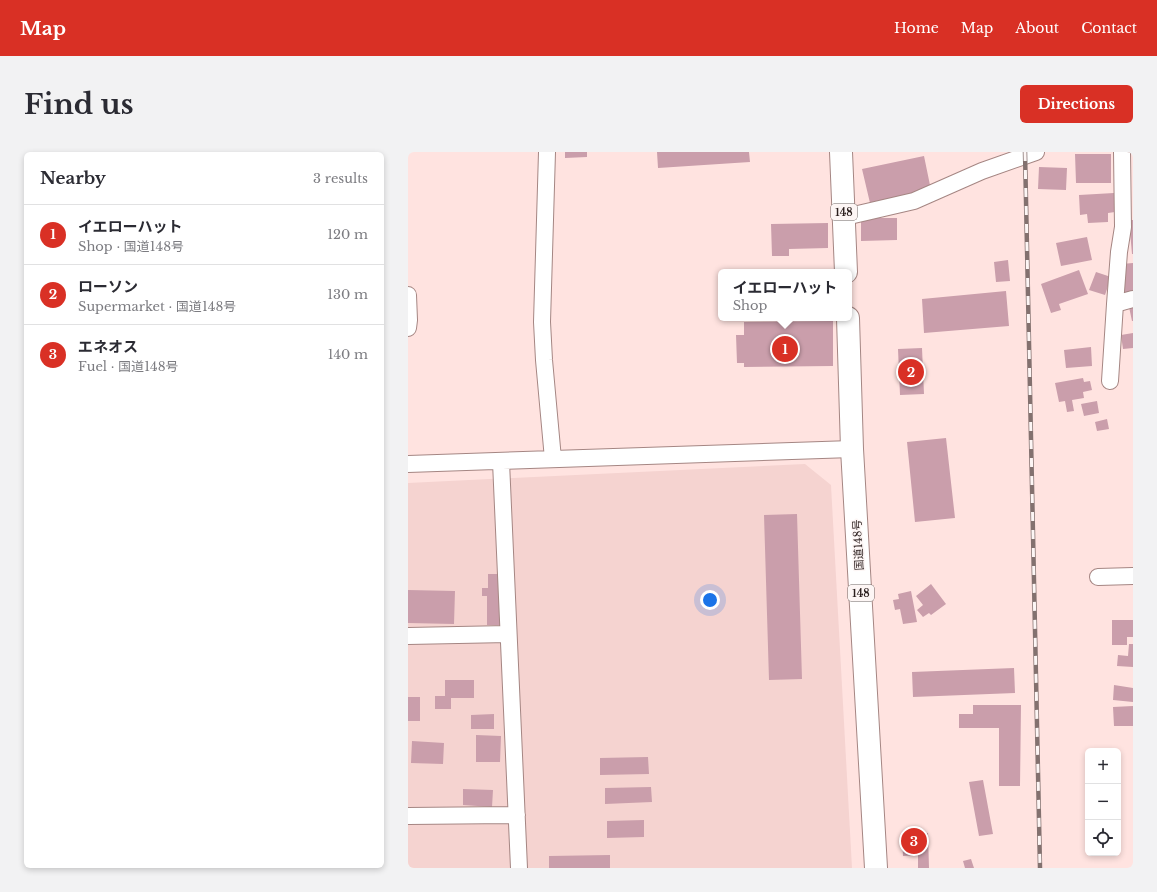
<!DOCTYPE html>
<html lang="en">
<head>
<meta charset="utf-8">
<style>
  body { margin:0; font-family:"Libre Baskerville","Noto Sans JP",serif; background:#f2f2f3; color:#2b2b33 }
  .controls { position:absolute; right:12px; bottom:12px; display:grid; overflow:hidden; border-radius:6px; box-shadow:0 2px 6px #0003 }
  .controls button { width:36px; height:36px; display:grid; place-items:center; padding:0; border:0; border-bottom:1px solid #e1e1e2; background:#fff; color:#2b2b33; font:20px sans-serif }
  .you { position:absolute; left:302px; top:448px; width:14px; height:14px; margin:-10px; border:3px solid #fff; border-radius:50%; background:#1a73e8; box-shadow:0 0 0 6px #1a73e833 }
  .badge { display:grid; place-items:center; width:26px; height:26px; border-radius:50%; background:#d93025; color:#fff; font-size:13px; font-weight:700 }
  .pin { position:absolute; translate:-50% -50%; border:2px solid #fff; box-shadow:0 1px 4px #0006 }
  .popup { position:absolute; left:310px; top:117px; width:134px; height:52px; box-sizing:border-box; display:grid; place-content:center; border-radius:6px; background:#fff; filter:drop-shadow(0 1px 3px #0005); font-size:13px; white-space:nowrap; color:#7c7c81 }
  .popup b { font-size:15px; color:#2b2b33 }
  .popup::after { content:''; position:absolute; left:50%; top:100%; margin-left:-8px; border:8px solid transparent; border-top-color:#fff }
  .list { margin:0; padding:0; list-style:none }
  h2 { display:flex; justify-content:space-between; align-items:center; height:52px; margin:0; padding:0 16px; font-size:17px }
  h2 small { font-size:13px; font-weight:400; color:#7c7c81 }
  .list li { display:grid; grid-template-columns:26px 1fr auto; gap:12px; align-items:center; box-sizing:border-box; height:60px; padding:0 16px; border-top:1px solid #e1e1e2 }
  .list b { display:block; font-size:15px; white-space:nowrap }
  .list p { margin:0; font-size:13px; white-space:nowrap; color:#7c7c81 }
  .list em { font-size:13px; font-style:normal; color:#7c7c81 }
  .icon { flex:none; width:22px; height:22px; fill:none; stroke:currentColor; stroke-width:2; stroke-linecap:round; stroke-linejoin:round }
  .map { position:relative; flex:none; width:725px; height:716px; overflow:hidden; border-radius:6px }
  header { display:flex; align-items:center; gap:24px; box-sizing:border-box; height:56px; padding:0 20px; background:#d93025; color:#fff }
  header strong { font-size:19px }
  nav { display:flex; gap:22px; margin-inline-start:auto; font-size:14px }
  .intro { display:flex; align-items:center; justify-content:space-between; box-sizing:border-box; height:96px; padding:0 24px }
  h1 { margin:0; font-size:28px }
  .button { padding:10px 18px; border-radius:6px; background:#d93025; color:#fff; font-size:14px; font-weight:700 }
  main { display:flex; gap:24px; padding:0 24px }
  aside { flex:1; background:#fff; border-radius:6px; box-shadow:0 2px 6px #0003 }
  .map>svg:first-child { display:block }
  .built { fill:#f5d3d0 }
  .building { fill:#ca9eab }
  .lines { fill:none; stroke-linecap:round; stroke-linejoin:round }
  .minor-casing { stroke:#a58683; stroke-width:18 }
  .highway-casing { stroke:#a58683; stroke-width:24 }
  .minor { stroke:#fff; stroke-width:16 }
  .highway { stroke:#fff; stroke-width:22 }
  .rail-casing { stroke:#83716f; stroke-width:4.5 }
  .rail { stroke:#fdf6f5; stroke-width:3; stroke-dasharray:9; stroke-linecap:butt }
  .labels { text-anchor:middle; dominant-baseline:central; stroke-width:3; stroke-linejoin:round; paint-order:stroke }
  .shield { fill:#fdf6f5; stroke:#6a605e; stroke-width:1 }
  .shield-label { font-size:10px; font-weight:bold; fill:#2b1f1e }
  .street-label { font-size:11px; fill:#2b1f1e; stroke:#fdf6f5 }
</style>
</head>
<body>
<header>
<strong>Map</strong>
<nav><a>Home</a><a>Map</a><a>About</a><a>Contact</a></nav>
</header>
<div class="intro"><h1>Find us</h1><a class="button">Directions</a></div>
<main>
<aside>
<h2>Nearby<small>3 results</small></h2>
<ul class="list">
<li><span class="badge">1</span><div><b>イエローハット</b><p>Shop · 国道148号</p></div><em>120 m</em></li>
<li><span class="badge">2</span><div><b>ローソン</b><p>Supermarket · 国道148号</p></div><em>130 m</em></li>
<li><span class="badge">3</span><div><b>エネオス</b><p>Fuel · 国道148号</p></div><em>140 m</em></li>
</ul>
</aside>
<div class="map">
<svg width="725" height="716" viewBox="0 0 725 716">
  <rect width="100%" height="100%" fill="#ffe3e0"/>
  <path class="built" d="M 397,312 L 423,333 L 444,716 L 0,716 L 0,331 Z"/>
  <path class="building" d="M 157,0 L 179,0 L 179,5 L 157,6 Z
    M 249,0 L 341,0 L 342,10 L 250,16 Z
    M 667,2 L 703,2 L 703,31 L 668,31 Z
    M 516,4 L 523,38 L 462,51 L 454,17 Z
    M 631,15 L 659,16 L 658,38 L 630,37 Z
    M 706,41 L 707,60 L 700,61 L 700,70 L 680,71 L 679,62 L 672,63 L 671,43 Z
    M 453,66 L 489,66 L 489,88 L 453,89 Z
    M 721,68 L 725,68 L 725,102 L 724,102 Z
    M 420,71 L 420,96 L 381,97 L 381,104 L 364,104 L 363,72 Z
    M 679,85 L 684,108 L 653,114 L 648,91 Z
    M 600,108 L 602,129 L 588,130 L 586,110 Z
    M 725,111 L 725,140 L 716,141 L 713,112 Z
    M 671,118 L 680,142 L 651,152 L 653,158 L 643,161 L 633,132 Z
    M 688,120 L 703,125 L 697,143 L 681,138 Z
    M 598,139 L 601,174 L 516,181 L 514,147 Z
    M 725,154 L 725,169 L 724,169 L 721,155 Z
    M 425,169 L 425,214 L 336,215 L 336,211 L 329,211 L 328,183 L 336,183 L 336,170 Z
    M 725,181 L 725,196 L 715,197 L 713,183 Z
    M 683,195 L 684,214 L 658,216 L 656,198 Z
    M 514,196 L 516,242 L 492,243 L 490,197 Z
    M 675,226 L 676,230 L 682,229 L 684,238 L 675,240 L 676,246 L 664,248 L 666,259 L 659,260 L 657,249 L 651,250 L 647,231 Z
    M 689,249 L 691,261 L 676,264 L 673,252 Z
    M 699,267 L 701,277 L 689,279 L 687,270 Z
    M 538,286 L 547,366 L 507,370 L 499,290 Z
    M 389,362 L 394,527 L 361,528 L 356,363 Z
    M 80,422 L 92,422 L 93,473 L 79,473 L 79,444 L 74,444 L 74,436 L 80,436 Z
    M 523,432 L 538,452 L 523,463 L 521,461 L 515,465 L 509,458 L 515,453 L 508,444 Z
    M 0,438 L 47,439 L 46,472 L 0,471 Z
    M 503,439 L 509,470 L 495,472 L 492,457 L 487,458 L 485,448 L 491,447 L 490,442 Z
    M 704,468 L 725,468 L 725,485 L 719,485 L 719,493 L 704,493 Z
    M 721,492 L 725,492 L 725,515 L 709,514 L 710,503 L 720,504 Z
    M 606,516 L 607,541 L 505,545 L 504,520 Z
    M 37,528 L 66,528 L 66,546 L 43,546 L 43,557 L 27,557 L 27,544 L 37,544 Z
    M 706,533 L 725,536 L 725,550 L 705,548 Z
    M 0,545 L 12,545 L 12,569 L 0,569 Z
    M 565,553 L 613,553 L 612,634 L 591,634 L 591,576 L 551,576 L 551,562 L 565,562 Z
    M 725,554 L 725,574 L 706,574 L 705,555 Z
    M 86,562 L 86,577 L 63,577 L 63,563 Z
    M 68,583 L 93,584 L 92,610 L 68,610 Z
    M 4,589 L 36,591 L 35,612 L 3,611 Z
    M 240,605 L 241,622 L 192,623 L 192,606 Z
    M 575,628 L 585,682 L 571,684 L 561,630 Z
    M 243,635 L 244,650 L 197,652 L 197,636 Z
    M 55,637 L 85,638 L 84,655 L 55,653 Z
    M 236,668 L 236,685 L 199,686 L 199,669 Z
    M 520,681 L 521,716 L 510,716 L 510,703 L 495,704 L 494,682 Z
    M 202,703 L 202,716 L 141,716 L 141,704 Z
    M 563,707 L 566,716 L 557,716 L 555,709 Z"/>
  <g class="lines">
    <g class="minor-casing">
      <path id="minor" d="M 139,0 L 134,170 L 136,208 L 145,307
        M 437,65 L 506,49 L 574,19 L 628,0
        M 0,143 L 1,168 L 0,176
        M 707,152 L 725,147
        M 702,229 L 707,152 L 711,100 L 715,75 L 714,0
        M 93,310 L 111,716
        M 0,312 L 444,297
        M 690,425 L 725,424
        M 0,484 L 100,482
        M 0,664 L 109,663"/>
    </g>
    <g class="highway-casing">
      <path id="highway" d="M 433,0 L 438,120
        M 440,166 L 444,297 L 468,716"/>
    </g>
    <use href="#minor" class="minor"/>
    <use href="#highway" class="highway"/>
    <g class="rail-casing">
      <path id="rail" d="M 617,0 L 632,716"/>
    </g>
    <use href="#rail" class="rail"/>
  </g>
  <g class="labels">
    <g class="shield">
      <rect x="423" y="52" width="26" height="16" rx="3"/>
      <rect x="440" y="433" width="26" height="16" rx="3"/>
    </g>
    <g class="shield-label">
      <text x="436" y="60">148</text>
      <text x="453" y="441">148</text>
    </g>
    <g class="street-label">
      <text transform="translate(450 393) rotate(-93)">国道148号</text>
    </g>
  </g>
</svg>
<div class="controls">
<button>+</button>
<button>−</button>
<button><svg class="icon" aria-label="locate" viewBox="0 0 24 24"><circle cx="12" cy="12" r="6"/><path d="M12 2v4M12 18v4M2 12h4M18 12h4"/></svg></button>
</div>
<div class="you"></div>
<div class="pin badge" style="left:377px;top:197px">1</div>
<div class="popup"><b>イエローハット</b>Shop</div>
<div class="pin badge" style="left:503px;top:220px">2</div>
<div class="pin badge" style="left:506px;top:689px">3</div>
</div>
</main>
</body>
</html>
